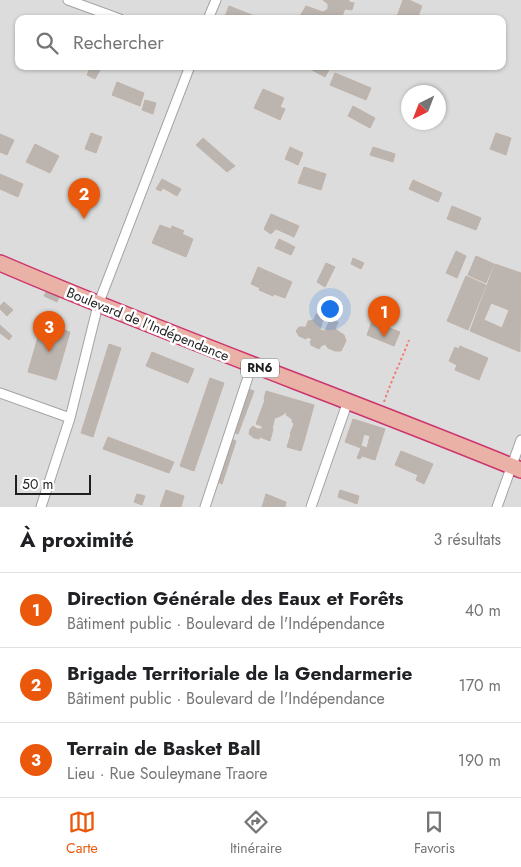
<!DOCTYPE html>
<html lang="fr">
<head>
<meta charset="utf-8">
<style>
  body { margin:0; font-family:Jost,sans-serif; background:#f6f6f6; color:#202124 }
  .compass { position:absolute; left:401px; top:85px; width:45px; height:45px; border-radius:50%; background:#fff; box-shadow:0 1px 4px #0004; rotate:222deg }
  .scale { position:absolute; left:15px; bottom:12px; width:76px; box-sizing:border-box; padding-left:5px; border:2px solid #1f1f1f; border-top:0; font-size:14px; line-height:18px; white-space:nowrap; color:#1f1f1f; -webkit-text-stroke:4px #fff; paint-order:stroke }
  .you { position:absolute; left:329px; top:308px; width:18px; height:18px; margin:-12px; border:4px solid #fff; border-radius:50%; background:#1a73e8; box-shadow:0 0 0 8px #1a73e833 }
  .badge { display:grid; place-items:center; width:32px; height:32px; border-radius:50%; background:#ea580c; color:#fff; font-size:16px; font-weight:700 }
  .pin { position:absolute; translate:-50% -41px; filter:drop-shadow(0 1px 2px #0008) }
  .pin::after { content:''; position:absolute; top:26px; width:18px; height:15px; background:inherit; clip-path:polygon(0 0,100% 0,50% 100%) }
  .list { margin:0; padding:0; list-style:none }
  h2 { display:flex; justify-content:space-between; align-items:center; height:65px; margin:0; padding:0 20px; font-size:21px }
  h2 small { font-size:16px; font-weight:400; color:#757577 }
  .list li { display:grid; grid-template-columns:32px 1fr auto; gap:15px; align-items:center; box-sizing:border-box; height:75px; padding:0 20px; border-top:1px solid #e0e0e0 }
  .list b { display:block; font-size:19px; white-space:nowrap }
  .list p { margin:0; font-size:16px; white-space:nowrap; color:#757577 }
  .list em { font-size:16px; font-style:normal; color:#757577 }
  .icon { flex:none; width:28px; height:28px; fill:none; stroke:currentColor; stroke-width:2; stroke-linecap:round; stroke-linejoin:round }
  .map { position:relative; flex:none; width:521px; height:507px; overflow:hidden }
  .search { position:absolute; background:#fff; box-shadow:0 1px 4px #0004; left:15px; right:15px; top:15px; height:55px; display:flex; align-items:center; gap:12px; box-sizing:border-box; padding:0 18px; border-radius:10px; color:#757577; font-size:19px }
  .sheet { height:290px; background:#fff }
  nav { display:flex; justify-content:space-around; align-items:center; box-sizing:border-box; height:70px; border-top:1px solid #e0e0e0; background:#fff; font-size:14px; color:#757577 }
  nav a { display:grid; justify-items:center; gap:2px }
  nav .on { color:#ea580c }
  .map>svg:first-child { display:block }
  .residential { fill:#dddcdc; fill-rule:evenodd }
  .building { fill:#bcb5af; stroke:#bfb3aa; fill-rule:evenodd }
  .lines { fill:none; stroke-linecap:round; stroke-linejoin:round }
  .minor-casing { stroke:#a3a3a3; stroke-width:11 }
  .trunk-casing { stroke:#cc356e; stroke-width:18 }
  .path { stroke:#ee8078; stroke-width:2; stroke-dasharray:2.5 2.5; stroke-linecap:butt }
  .minor { stroke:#fff; stroke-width:9 }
  .trunk { stroke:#eab2a6; stroke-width:15 }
  .labels { text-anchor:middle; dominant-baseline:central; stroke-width:5; stroke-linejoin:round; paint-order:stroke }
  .shield { fill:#fff; stroke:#626262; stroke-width:1 }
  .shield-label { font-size:12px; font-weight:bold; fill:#1f1f1f }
  .street-label { font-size:14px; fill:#1f1f1f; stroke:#fff }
</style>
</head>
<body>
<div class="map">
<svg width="521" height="507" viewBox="0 0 521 507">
  <rect width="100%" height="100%" fill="#efece6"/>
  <path class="residential" d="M 0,0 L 521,0 L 521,507 L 0,507 ZM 19,19 L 502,19 L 502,66 L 19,66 ZM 408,92 L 438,92 L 438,122 L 408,122 Z"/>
  <path class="building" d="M 323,0 L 349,0 L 349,2 L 354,3 L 352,10 L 345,9 L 342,16 L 336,19 L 305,19 L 300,16 L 306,6 L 323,12 L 328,9 L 328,4 Z
    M 403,0 L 409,0 L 422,6 L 417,19 L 396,19 Z
    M 229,6 L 262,19 L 238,19 L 231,16 L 230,19 L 224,19 Z
    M 91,66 L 101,68 L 95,79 L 87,75 Z
    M 314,66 L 331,66 L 325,77 L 312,70 Z
    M 335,73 L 371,88 L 366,100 L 330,85 Z
    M 117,82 L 144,93 L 140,106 L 112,95 Z
    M 263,89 L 284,98 L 280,107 L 285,109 L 280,120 L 254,108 Z
    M 145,100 L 156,103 L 153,114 L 142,110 Z
    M 353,106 L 375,118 L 370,128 L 348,116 Z
    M 91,133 L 102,137 L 96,153 L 85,149 Z
    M 496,133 L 511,138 L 506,155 L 490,149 Z
    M 0,134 L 14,140 L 7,155 L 0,152 Z
    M 203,138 L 235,166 L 227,172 L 196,145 Z
    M 35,144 L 59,156 L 50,173 L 26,162 Z
    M 290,147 L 303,153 L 298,165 L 285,159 Z
    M 373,147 L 395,154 L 393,162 L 370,155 Z
    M 304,167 L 326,174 L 321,190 L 298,183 Z
    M 0,174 L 23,184 L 18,197 L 0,189 Z
    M 162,179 L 181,189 L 177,196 L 163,188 L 161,191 L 156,189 Z
    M 413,180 L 442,193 L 438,202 L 409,189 Z
    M 452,206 L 481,218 L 476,230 L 447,219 Z
    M 271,214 L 299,226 L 294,237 L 276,229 L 271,234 L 265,230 L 264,229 Z
    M 160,225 L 171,229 L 172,226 L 184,231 L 182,234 L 193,239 L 186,257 L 152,243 Z
    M 279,239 L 295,247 L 291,255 L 275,248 Z
    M 456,251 L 466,256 L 457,278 L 446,273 Z
    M 476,256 L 494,264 L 486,283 L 468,275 Z
    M 353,258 L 364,263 L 361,269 L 351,264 Z
    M 326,263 L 335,267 L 325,287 L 317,282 Z
    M 495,264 L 521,273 L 520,352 L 470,331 ZM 491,303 L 509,310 L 502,328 L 484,320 Z
    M 258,267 L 292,282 L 285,298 L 274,294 L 273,296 L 259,290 L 260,288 L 251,284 Z
    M 466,276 L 486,285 L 468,330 L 447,321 Z
    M 50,284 L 62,290 L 57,302 L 44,296 Z
    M 4,302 L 13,310 L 7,316 L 0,309 L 0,306 Z
    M 316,314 L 324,316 L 320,330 L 325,331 L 330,319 L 338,322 L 335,329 L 344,335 L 346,341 L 341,351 L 335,351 L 328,348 L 325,344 L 321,346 L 319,349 L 311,345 L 310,342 L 312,339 L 307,337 L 306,339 L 299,336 L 296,331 L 299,327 L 306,327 L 308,321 L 314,320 Z
    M 372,321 L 400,332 L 394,346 L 367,335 Z
    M 42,323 L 70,332 L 56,380 L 28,372 Z
    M 0,325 L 12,336 L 9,340 L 0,333 Z
    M 109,344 L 121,348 L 93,437 L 81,433 Z
    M 460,346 L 488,358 L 479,380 L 455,370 L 457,365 L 449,361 L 455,347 L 459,349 Z
    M 152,352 L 194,369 L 188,383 L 146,366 Z
    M 210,378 L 224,383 L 194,471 L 180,466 Z
    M 245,388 L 254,391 L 238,434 L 231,431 Z
    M 266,391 L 314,405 L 305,438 L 290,434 L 294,424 L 292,422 L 292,419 L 286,415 L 287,413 L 285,412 L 284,414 L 276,418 L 275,417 L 272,429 L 256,424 L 265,400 L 264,399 Z
    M 353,419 L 385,429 L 375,460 L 362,456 L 360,459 L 357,458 L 361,448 L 345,442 ZM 364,434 L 370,436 L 367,448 L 361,446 Z
    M 253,426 L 257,429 L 262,429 L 262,426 L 273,429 L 270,441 L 260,437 L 259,439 L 254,438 L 249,434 L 250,429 Z
    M 291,434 L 305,438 L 301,451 L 287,447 Z
    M 108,437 L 174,462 L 169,473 L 103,449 Z
    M 229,438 L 236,441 L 222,484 L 216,481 Z
    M 401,451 L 433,464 L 424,484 L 416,480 L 418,475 L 395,465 Z
    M 166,490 L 184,496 L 181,507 L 160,507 Z
    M 340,490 L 359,496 L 357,504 L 338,497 Z
    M 137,494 L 145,496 L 142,505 L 134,502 Z
    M 266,494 L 286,502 L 285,507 L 262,507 Z"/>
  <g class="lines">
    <g class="minor-casing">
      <path id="minor" d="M 68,0 L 120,19
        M 208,19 L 216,0
        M 0,393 L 70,418
        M 41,507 L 70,418 L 98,305 L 190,66
        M 205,507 L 252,365
        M 311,507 L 348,401
        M 497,507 L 521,440"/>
    </g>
    <g class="trunk-casing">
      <path id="trunk" d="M 0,263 C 172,337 348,399 521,470"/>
    </g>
    <path class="path" d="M 384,402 C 391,381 401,361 409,340"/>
    <use href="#minor" class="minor"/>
    <use href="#trunk" class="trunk"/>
  </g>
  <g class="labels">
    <rect class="shield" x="241" y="358.5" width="38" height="19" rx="4"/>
    <g class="shield-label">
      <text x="260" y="368">RN6</text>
    </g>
    <g class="street-label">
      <text transform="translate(148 324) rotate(22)">Boulevard de l'Indépendance</text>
    </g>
  </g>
</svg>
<svg class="compass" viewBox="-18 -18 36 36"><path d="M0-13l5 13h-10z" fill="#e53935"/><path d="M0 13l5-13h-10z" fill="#757577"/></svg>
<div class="scale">50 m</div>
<div class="you"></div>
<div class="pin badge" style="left:384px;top:337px">1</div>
<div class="pin badge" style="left:84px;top:219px">2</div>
<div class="pin badge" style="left:49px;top:352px">3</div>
<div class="search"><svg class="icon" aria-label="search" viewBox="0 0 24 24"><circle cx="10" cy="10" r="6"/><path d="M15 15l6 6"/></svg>Rechercher</div>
</div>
<section class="sheet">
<h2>À proximité<small>3 résultats</small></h2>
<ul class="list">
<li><span class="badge">1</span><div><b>Direction Générale des Eaux et Forêts</b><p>Bâtiment public · Boulevard de l'Indépendance</p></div><em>40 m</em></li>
<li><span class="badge">2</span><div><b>Brigade Territoriale de la Gendarmerie</b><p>Bâtiment public · Boulevard de l'Indépendance</p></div><em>170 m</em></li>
<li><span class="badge">3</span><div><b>Terrain de Basket Ball</b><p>Lieu · Rue Souleymane Traore</p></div><em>190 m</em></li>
</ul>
</section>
<nav>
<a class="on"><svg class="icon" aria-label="map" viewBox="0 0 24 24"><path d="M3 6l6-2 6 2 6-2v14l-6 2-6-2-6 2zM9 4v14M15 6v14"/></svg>Carte</a>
<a><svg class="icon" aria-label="directions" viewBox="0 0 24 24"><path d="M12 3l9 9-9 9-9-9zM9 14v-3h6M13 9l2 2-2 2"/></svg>Itinéraire</a>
<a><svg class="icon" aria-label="saved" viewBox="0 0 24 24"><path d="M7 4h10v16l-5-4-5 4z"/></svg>Favoris</a>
</nav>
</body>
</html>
